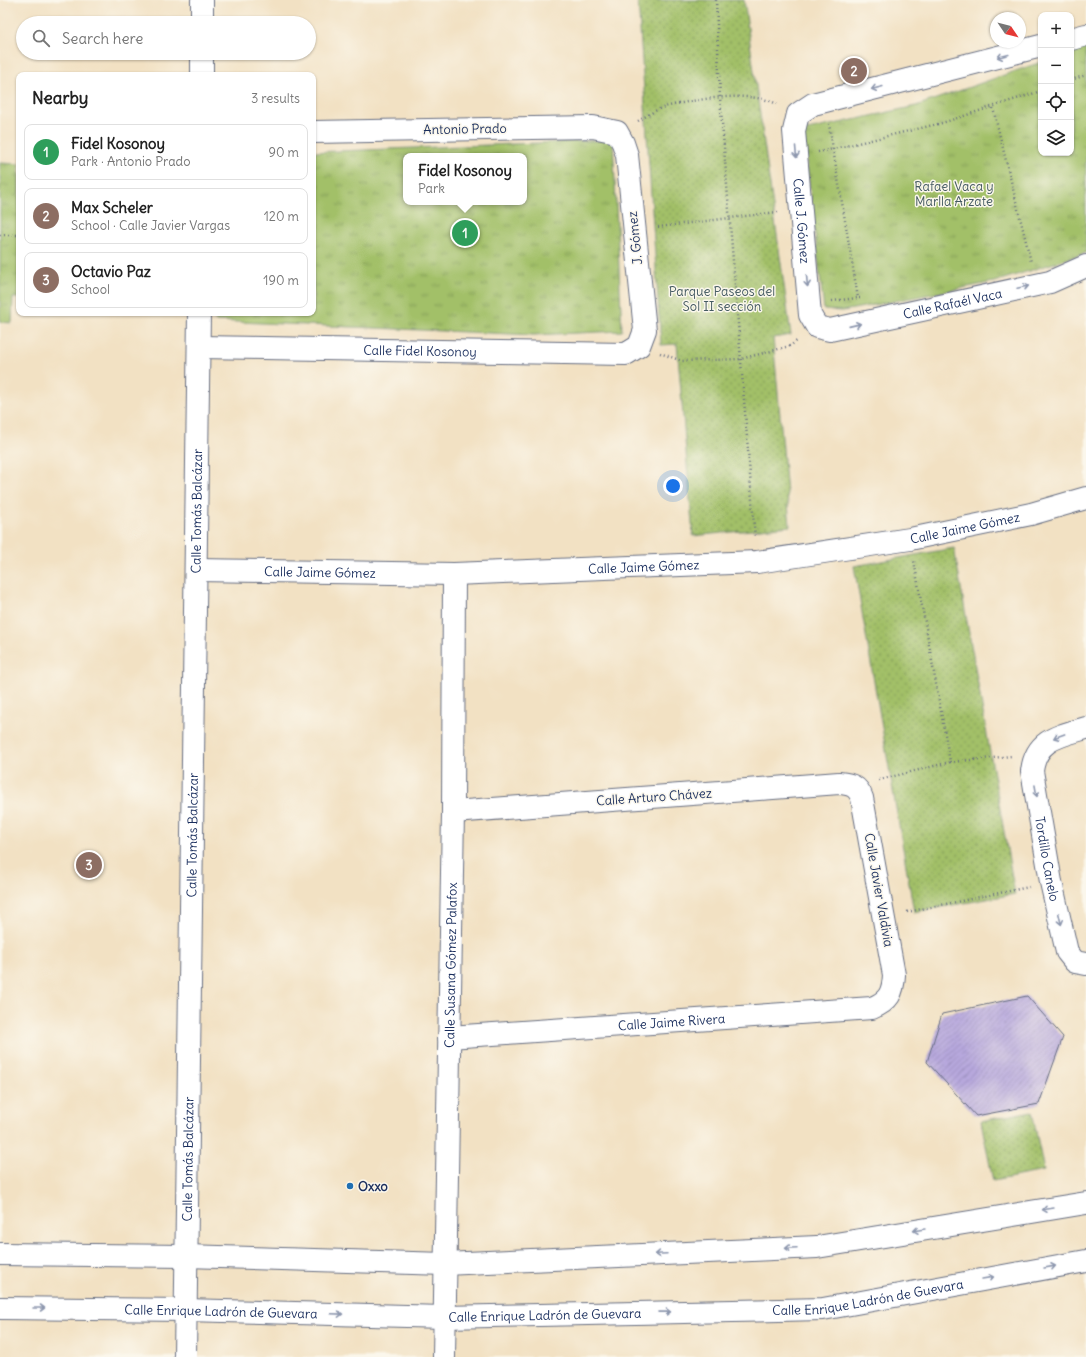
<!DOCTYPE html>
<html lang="en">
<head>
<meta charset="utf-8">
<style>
  body { margin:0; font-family:Delius,sans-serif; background:#f6f6f6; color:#222 }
  .controls { position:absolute; right:12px; top:12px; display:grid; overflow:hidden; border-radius:8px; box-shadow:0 1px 3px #0004 }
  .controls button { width:36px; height:36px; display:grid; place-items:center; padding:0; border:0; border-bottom:1px solid #e0e0e0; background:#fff; color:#222; font:20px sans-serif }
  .compass { position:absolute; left:990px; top:12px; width:36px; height:36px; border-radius:50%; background:#fff; box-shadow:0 1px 3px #0004; rotate:125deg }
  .you { position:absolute; left:673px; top:486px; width:14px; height:14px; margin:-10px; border:3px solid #fff; border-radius:50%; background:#1a73e8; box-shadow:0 0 0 6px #1a73e833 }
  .badge { display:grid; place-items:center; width:26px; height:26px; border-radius:50%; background:#1f6fb2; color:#fff; font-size:13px; font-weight:700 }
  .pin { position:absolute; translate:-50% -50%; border:2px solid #fff; box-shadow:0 1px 4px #0006 }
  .popup { position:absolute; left:403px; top:153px; width:124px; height:52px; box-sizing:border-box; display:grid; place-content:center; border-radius:8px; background:#fff; filter:drop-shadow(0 1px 3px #0005); font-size:13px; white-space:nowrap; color:#767676 }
  .popup b { font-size:15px; color:#222 }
  .popup::after { content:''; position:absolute; left:50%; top:100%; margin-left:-8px; border:8px solid transparent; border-top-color:#fff }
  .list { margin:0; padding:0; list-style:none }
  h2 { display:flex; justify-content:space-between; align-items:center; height:52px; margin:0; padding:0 16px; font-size:17px }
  h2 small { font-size:13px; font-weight:400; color:#767676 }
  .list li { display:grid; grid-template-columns:26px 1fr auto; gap:12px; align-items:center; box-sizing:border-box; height:56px; margin:0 8px 8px; padding:0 8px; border:1px solid #e0e0e0; border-radius:8px }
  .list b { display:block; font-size:15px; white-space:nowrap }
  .list p { margin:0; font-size:13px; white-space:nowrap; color:#767676 }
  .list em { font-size:13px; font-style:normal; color:#767676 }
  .icon { flex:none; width:22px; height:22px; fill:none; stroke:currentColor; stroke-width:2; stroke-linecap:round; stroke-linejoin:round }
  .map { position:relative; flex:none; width:1086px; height:1357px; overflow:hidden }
  .search { position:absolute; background:#fff; box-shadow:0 1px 3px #0004; left:16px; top:16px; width:300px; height:44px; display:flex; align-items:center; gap:10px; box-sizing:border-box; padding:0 14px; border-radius:22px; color:#767676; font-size:15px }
  .panel { position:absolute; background:#fff; box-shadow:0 1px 3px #0004; left:16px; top:72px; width:300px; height:244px; border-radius:8px }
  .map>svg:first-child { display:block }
  .grass { fill:url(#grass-dots); stroke:#5e7863 }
  .park { fill:url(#park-tufts); stroke:#5e7863; fill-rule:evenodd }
  .building { fill:url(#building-hatch) }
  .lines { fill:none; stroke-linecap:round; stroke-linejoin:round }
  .minor-casing { stroke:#666d81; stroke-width:24 }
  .tertiary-casing { stroke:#666d81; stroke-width:24 }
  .path { stroke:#666d81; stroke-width:2.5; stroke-dasharray:1 3; stroke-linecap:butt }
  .minor { stroke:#fff; stroke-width:22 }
  .tertiary { stroke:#fff; stroke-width:22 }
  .oneway { stroke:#8d97ae }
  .poi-dot { fill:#1f6fb2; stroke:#fbf7ec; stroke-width:1.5 }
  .labels { text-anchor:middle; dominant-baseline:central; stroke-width:3; stroke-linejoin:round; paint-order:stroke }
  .street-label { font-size:13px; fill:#1b2f5e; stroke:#fbf7ec }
  .park-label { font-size:13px; fill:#445a61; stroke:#fbf7ec }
  .poi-label { font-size:13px; font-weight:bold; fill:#1b2f5e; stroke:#fbf7ec; text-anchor:start }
</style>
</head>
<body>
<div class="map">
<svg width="1086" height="1357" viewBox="0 0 1086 1357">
  <defs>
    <pattern id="grass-dots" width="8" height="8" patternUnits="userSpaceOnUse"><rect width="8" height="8" fill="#a2c068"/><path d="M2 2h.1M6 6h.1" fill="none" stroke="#839c59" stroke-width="1.8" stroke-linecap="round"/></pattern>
    <pattern id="park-tufts" width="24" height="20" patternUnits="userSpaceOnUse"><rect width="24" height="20" fill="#a2c068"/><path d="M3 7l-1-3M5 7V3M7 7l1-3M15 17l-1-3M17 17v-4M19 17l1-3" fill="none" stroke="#839c59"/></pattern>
    <pattern id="building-hatch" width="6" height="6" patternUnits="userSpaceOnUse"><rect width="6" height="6" fill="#b7a8dd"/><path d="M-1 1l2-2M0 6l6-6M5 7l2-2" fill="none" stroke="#9489b6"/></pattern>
  </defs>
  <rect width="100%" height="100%" fill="#fbf7ec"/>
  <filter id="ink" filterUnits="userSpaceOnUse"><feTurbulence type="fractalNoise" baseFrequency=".025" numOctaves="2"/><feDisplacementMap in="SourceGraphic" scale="8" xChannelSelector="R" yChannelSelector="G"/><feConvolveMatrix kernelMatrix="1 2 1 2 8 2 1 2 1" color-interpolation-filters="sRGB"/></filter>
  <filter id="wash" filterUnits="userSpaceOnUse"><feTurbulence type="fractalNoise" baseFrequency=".012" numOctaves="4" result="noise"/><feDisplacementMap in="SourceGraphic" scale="16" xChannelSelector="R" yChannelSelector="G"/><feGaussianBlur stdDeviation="0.9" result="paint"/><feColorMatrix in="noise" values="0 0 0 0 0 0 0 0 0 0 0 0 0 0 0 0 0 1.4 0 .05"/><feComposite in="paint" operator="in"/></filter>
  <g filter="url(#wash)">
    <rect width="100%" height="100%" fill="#f2e1c3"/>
    <path class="grass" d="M 638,0 L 744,0 L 791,335 L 773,338 L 790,526 L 693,536 L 677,344 L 661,345 Z
      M 954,548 L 1015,894 L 914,912 L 854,566 Z
      M 1032,1111 L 1044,1171 L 993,1181 L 981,1121 Z"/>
    <path class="park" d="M 1086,46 L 1086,253 L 994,282 L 843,311 L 824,310 L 803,131 L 916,106 L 1041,62 L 1041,153 L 1071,153 L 1071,51 Z
      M 613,140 L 622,331 L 533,335 L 215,321 L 215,313 L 313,313 L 313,152 ZM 406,156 L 524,156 L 524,202 L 406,202 Z
      M 0,163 L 19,164 L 19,298 L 13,298 L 12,323 L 0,322 Z"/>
    <g id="blocks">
      <path class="building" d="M 1027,996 L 1063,1037 L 1039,1104 L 976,1116 L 927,1062 L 942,1014 Z"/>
    </g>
  </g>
  <g filter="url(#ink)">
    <use href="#blocks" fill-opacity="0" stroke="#666d81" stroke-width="1"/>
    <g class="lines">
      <g class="minor-casing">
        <g id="minor">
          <path d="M 202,23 L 202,0"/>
          <path d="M 1071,39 L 1086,35"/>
          <path id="s1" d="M 1041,46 L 813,104 L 798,114 L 794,131 L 810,315 L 817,327 L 830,330 L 1050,282 L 1086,266"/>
          <path d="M 202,75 L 202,53"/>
          <path id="s2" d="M 199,347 L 626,354 L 639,346 L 645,330 L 627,155 L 623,143 L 617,132 L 593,127 L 313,132"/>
          <path id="s3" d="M 196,570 L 454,574 L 757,562 L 910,539 L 1031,514 L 1086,498"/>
          <path id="s4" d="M 1086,728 C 1059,736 1036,739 1032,771 L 1051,882 L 1067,952 L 1075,962 L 1086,964"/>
          <path id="s5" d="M 449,1037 L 872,1008 C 889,1001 893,993 894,975 L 862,798 C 858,786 851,784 839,783 L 453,812"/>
          <path id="s6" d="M 185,1357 L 199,313"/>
          <path id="s7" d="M 444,1357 L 453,812 L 454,574"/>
        </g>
      </g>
      <g class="tertiary-casing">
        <g id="tertiary">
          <path d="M 0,1254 L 186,1256 L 445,1264 L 817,1247 L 1086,1203"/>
          <path id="s8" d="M 0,1308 L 185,1310 L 444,1317 L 823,1309 L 1086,1261"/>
        </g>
      </g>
      <path class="path" d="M 716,0 L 720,97 L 755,538
        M 1071,80 L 1086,75
        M 993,108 L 1031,262
        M 638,121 C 647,116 656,109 665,107 C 695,99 750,90 777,104
        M 818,152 L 833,149 L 829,124
        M 658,227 L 778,212
        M 0,235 L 19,235
        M 860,298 L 858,298 L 833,149 L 942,123 L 1041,91
        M 832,301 L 857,298
        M 660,353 L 682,361 L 741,359 L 790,346 L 798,340
        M 950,762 L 1012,756
        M 879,780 L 950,762 L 914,561
        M 907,912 L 1029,887"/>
      <use href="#minor" class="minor"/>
      <use href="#tertiary" class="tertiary"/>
    </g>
    <defs><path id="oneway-shaft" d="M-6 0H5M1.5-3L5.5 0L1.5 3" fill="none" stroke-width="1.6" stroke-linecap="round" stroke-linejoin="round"/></defs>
    <g class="oneway">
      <use href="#oneway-shaft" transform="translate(1003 56) rotate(166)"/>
      <use href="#oneway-shaft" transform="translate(877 88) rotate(166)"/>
      <use href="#oneway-shaft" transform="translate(796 152) rotate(85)"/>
      <use href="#oneway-shaft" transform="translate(807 281) rotate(85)"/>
      <use href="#oneway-shaft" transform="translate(1023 287) rotate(-12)"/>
      <use href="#oneway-shaft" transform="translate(855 325) rotate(-13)"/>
      <use href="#oneway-shaft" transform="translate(1059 736) rotate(160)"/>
      <use href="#oneway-shaft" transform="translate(1036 791) rotate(80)"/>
      <use href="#oneway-shaft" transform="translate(1060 919) rotate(77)"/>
      <use href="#oneway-shaft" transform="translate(1048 1209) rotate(171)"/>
      <use href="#oneway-shaft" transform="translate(919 1230) rotate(171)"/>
      <use href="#oneway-shaft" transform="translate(791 1248) rotate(177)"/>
      <use href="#oneway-shaft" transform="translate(661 1254) rotate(177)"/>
      <use href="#oneway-shaft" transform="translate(1050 1267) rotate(-10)"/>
      <use href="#oneway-shaft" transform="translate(988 1278) rotate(-10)"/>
      <use href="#oneway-shaft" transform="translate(39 1308)"/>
      <use href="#oneway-shaft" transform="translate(665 1312) rotate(-1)"/>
      <use href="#oneway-shaft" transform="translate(337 1314) rotate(2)"/>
    </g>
  </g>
  <circle class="poi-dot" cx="350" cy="1186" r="4"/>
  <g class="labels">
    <g class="street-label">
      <text transform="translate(465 129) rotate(-1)">Antonio Prado</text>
      <text stroke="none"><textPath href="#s1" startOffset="361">Calle J. Gómez</textPath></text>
      <text transform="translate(635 238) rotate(-96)">J. Gómez</text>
      <text stroke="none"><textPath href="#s1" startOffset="608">Calle Rafaél Vaca</textPath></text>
      <text stroke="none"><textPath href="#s2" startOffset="221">Calle Fidel Kosonoy</textPath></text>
      <text stroke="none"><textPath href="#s6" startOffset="846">Calle Tomás Balcázar</textPath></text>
      <text stroke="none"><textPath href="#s3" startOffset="772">Calle Jaime Gómez</textPath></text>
      <text stroke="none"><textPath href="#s3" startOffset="448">Calle Jaime Gómez</textPath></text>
      <text stroke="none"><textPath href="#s3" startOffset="124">Calle Jaime Gómez</textPath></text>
      <text transform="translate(654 797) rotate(-4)">Calle Arturo Chávez</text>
      <text stroke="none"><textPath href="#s6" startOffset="522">Calle Tomás Balcázar</textPath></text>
      <text stroke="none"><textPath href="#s4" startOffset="164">Tordillo Canelo</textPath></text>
      <text transform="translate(879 890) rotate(80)">Calle Javier Valdivia</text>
      <text stroke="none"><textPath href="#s7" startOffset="392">Calle Susana Gómez Palafox</textPath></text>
      <text stroke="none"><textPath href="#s5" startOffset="223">Calle Jaime Rivera</textPath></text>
      <text stroke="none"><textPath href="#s6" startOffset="198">Calle Tomás Balcázar</textPath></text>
      <text stroke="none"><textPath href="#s8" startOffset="869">Calle Enrique Ladrón de Guevara</textPath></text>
      <text stroke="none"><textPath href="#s8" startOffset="221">Calle Enrique Ladrón de Guevara</textPath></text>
      <text stroke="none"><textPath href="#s8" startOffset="545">Calle Enrique Ladrón de Guevara</textPath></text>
    </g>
    <g class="park-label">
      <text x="954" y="186">Rafael Vaca y<tspan x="954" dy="15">Marlla Arzate</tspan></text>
      <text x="722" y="291">Parque Paseos del<tspan x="722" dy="15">Sol II sección</tspan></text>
    </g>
    <g class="poi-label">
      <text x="358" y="1186">Oxxo</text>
    </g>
  </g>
</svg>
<div class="controls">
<button>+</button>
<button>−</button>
<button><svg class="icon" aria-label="locate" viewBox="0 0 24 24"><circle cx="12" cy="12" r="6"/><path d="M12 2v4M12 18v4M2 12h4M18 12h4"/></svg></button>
<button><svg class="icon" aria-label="layers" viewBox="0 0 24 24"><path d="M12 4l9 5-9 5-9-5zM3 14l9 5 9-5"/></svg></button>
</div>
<svg class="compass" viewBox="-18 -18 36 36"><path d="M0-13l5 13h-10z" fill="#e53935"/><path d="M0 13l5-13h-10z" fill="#767676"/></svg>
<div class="you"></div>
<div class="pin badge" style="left:465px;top:233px;background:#2e9e5b">1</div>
<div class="popup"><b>Fidel Kosonoy</b>Park</div>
<div class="pin badge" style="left:854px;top:71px;background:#8d6e63">2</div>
<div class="pin badge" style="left:89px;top:865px;background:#8d6e63">3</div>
<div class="search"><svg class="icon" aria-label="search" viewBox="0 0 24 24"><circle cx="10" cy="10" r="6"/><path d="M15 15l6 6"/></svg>Search here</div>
<section class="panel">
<h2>Nearby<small>3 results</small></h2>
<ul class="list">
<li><span class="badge" style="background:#2e9e5b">1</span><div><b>Fidel Kosonoy</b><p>Park · Antonio Prado</p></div><em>90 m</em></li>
<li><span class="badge" style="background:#8d6e63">2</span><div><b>Max Scheler</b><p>School · Calle Javier Vargas</p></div><em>120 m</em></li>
<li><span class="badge" style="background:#8d6e63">3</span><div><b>Octavio Paz</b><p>School</p></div><em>190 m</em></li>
</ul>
</section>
</div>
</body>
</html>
